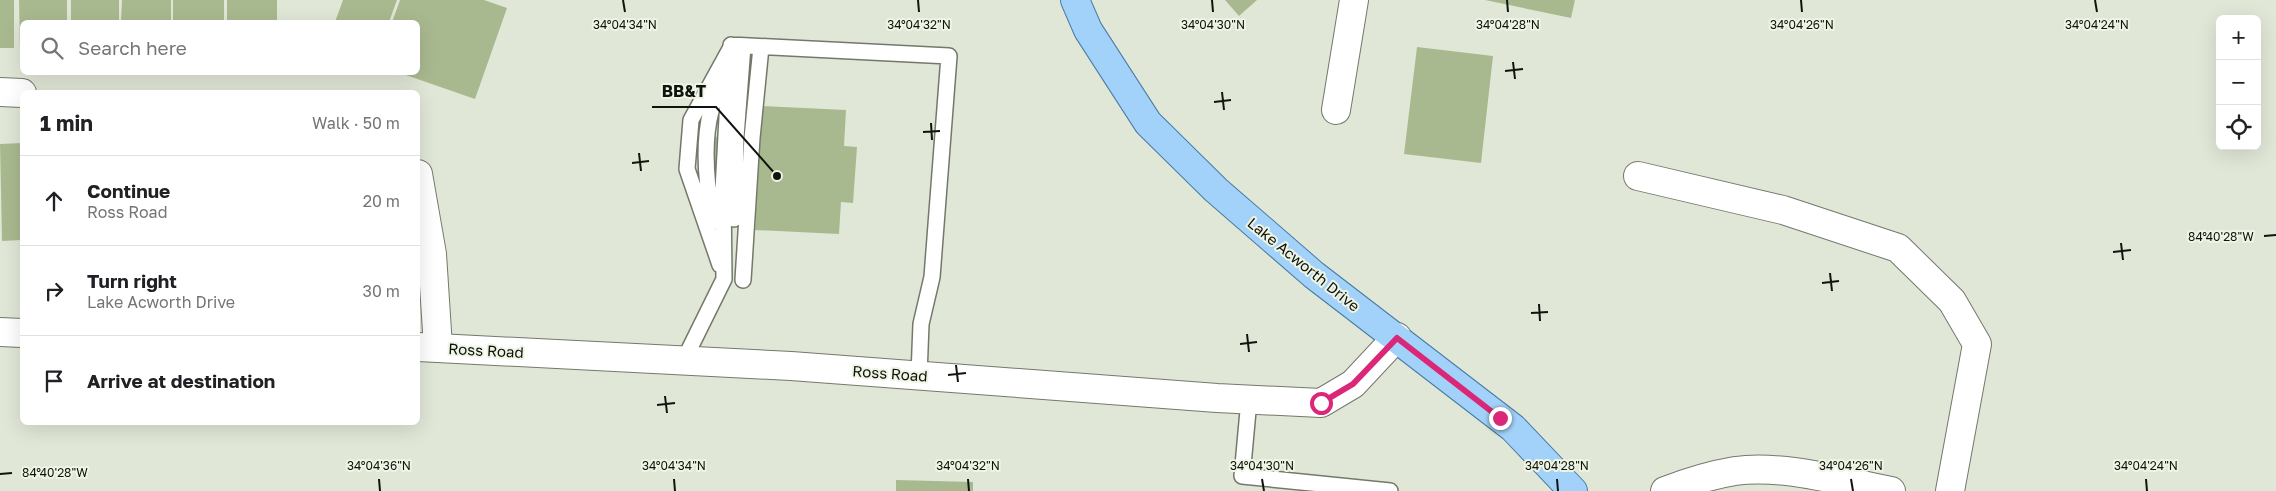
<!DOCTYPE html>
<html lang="en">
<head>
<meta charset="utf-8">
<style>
  body { margin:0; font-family:"Golos Text",sans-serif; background:#f6f6f6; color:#202124 }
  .controls { position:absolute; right:15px; top:15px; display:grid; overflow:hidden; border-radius:8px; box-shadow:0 5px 20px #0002 }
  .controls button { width:45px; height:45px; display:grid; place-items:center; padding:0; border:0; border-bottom:1px solid #e0e0e0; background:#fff; color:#202124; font:25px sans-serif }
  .stop { position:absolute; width:15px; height:15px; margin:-11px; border:4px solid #db2777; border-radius:50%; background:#fff }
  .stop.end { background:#db2777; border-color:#fff; box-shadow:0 1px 5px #0008 }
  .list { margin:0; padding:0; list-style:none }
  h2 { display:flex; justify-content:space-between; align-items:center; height:65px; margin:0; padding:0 20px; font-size:21px }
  h2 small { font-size:16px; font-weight:400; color:#757577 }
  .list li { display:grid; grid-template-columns:32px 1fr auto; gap:15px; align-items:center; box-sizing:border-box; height:90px; padding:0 20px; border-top:1px solid #e0e0e0 }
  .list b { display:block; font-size:19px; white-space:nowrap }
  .list p { margin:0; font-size:16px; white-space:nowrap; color:#757577 }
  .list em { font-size:16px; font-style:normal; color:#757577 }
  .icon { flex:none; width:28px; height:28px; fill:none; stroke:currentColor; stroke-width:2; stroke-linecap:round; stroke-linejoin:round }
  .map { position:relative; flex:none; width:2276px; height:491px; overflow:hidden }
  .search { position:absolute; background:#fff; box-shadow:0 5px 20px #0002; left:20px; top:20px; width:400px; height:55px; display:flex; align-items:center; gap:12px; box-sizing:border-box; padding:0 18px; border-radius:8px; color:#757577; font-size:19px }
  .panel { position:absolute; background:#fff; box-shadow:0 5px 20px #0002; left:20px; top:90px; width:400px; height:335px; border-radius:8px }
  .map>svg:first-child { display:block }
  .building { fill:#a9b98f }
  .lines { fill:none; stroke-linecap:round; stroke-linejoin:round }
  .service-casing { stroke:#73796a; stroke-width:18 }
  .minor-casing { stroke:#73796a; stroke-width:30 }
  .primary-casing { stroke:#477ba5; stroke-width:30 }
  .service { stroke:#fff; stroke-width:15 }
  .minor { stroke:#fff; stroke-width:28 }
  .primary { stroke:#a2d1fa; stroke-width:28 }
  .route { stroke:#db2777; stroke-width:6 }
  .ticks { fill:none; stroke:#11130d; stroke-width:2 }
  .labels { text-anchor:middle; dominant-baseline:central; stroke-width:4; stroke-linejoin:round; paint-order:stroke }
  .street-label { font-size:15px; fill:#11130d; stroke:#eef5e4 }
  .ticks-label { font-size:12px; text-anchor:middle; fill:#11130d; stroke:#eef5e4; stroke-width:4; stroke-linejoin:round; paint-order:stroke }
  .leader { fill:none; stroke:#11130d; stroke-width:2 }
  .callout-dot { fill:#11130d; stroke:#eef5e4; stroke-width:2 }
  .callout-label { font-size:16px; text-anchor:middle; font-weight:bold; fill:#11130d; stroke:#eef5e4; stroke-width:4; stroke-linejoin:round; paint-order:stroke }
</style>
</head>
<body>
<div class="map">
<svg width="2276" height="491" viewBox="0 0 2276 491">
  <rect width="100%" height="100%" fill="#e1e7d7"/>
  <path class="building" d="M 0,0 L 14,0 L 14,48 L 0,48 Z
    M 19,0 L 67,0 L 67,22 L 22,22 L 22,50 L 20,50 Z
    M 71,0 L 119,0 L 119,22 L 71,22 Z
    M 122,0 L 171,0 L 171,22 L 121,22 Z
    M 173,0 L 224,0 L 224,22 L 173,22 Z
    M 227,0 L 277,0 L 277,22 L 227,22 Z
    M 343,0 L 397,0 L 389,22 L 335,22 Z
    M 400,0 L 484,0 L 507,8 L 475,99 L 400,73 L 418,72 L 418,22 L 392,22 Z
    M 1225,0 L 1257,0 L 1239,16 Z
    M 1485,0 L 1575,0 L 1571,18 Z
    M 1417,47 L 1493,56 L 1481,163 L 1404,154 Z
    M 761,106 L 846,110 L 844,146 L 857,147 L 853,203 L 841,202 L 839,234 L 755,230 L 757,192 L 697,189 L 700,136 L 759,139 Z
    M 22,143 L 22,240 L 2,241 L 0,144 Z
    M 896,480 L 973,482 L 973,491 L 896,491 Z"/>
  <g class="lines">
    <g class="service-casing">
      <path id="service" d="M 731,45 L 949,56 L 932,277 L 921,324 L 919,375
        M 734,219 L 736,137 L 743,46
        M 713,222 C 707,189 702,145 711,111 C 714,100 718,89 721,78
        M 720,265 L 687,169 L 691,120 L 730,49
        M 743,280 L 752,138 L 761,47
        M 684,360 L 724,279 L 723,190 L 731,45
        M 1249,400 L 1242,476 L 1390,491"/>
    </g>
    <g class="minor-casing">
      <path id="minor" d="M 0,92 L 22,93
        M 1336,110 L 1354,0
        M 418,174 L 432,254 L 438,347
        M 1638,176 L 1783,210 L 1898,248 L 1952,301 L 1977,344 L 1950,491
        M 0,332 L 22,333
        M 418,347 L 791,366 L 1217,398 L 1321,403 L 1353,384 L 1397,337
        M 1665,491 C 1688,482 1711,475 1735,471 C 1784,464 1843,482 1891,491"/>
    </g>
    <g class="primary-casing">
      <path id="primary" d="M 1075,0 L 1088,30 L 1148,123 L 1216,190 L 1314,275 L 1513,428 L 1573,491"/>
    </g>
    <use href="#service" class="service"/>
    <use href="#minor" class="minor"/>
    <use href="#primary" class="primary"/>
  </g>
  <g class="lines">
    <path class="route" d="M 1321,403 L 1353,384 L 1397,338 L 1500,418"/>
  </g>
  <path class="ticks" d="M 623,0 L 625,12M 918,0 L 919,12M 1212,0 L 1213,12M 1507,0 L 1508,12M 1801,0 L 1802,12M 2095,0 L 2097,12M 1513,62 L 1515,79M 1505,71 L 1523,69M 1222,92 L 1224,110M 1214,102 L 1231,100M 931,123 L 932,140M 923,132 L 940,131M 639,153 L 641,171M 632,163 L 649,161M 2264,236 L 2276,235M 2121,243 L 2123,260M 2113,252 L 2131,250M 1830,273 L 1832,291M 1822,283 L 1839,281M 1539,304 L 1540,321M 1531,313 L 1548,312M 1247,334 L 1249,352M 1240,344 L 1257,342M 956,365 L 958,382M 948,375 L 966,373M 665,396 L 667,413M 657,405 L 675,403M 0,474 L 12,473M 379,479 L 380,491M 674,479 L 675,491M 968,479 L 969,491M 1262,479 L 1264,491M 1557,479 L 1558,491M 1851,479 L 1853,491M 2146,479 L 2147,491"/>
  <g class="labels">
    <g class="street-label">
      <text transform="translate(1304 264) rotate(39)">Lake Acworth Drive</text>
      <text transform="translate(486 350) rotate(3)">Ross Road</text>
      <text transform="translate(890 373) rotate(4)">Ross Road</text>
    </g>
  </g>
  <g class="ticks-label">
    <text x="625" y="29">34°04'34"N</text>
    <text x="919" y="29">34°04'32"N</text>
    <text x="1213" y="29">34°04'30"N</text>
    <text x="1508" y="29">34°04'28"N</text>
    <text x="1802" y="29">34°04'26"N</text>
    <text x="2097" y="29">34°04'24"N</text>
    <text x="2221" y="241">84°40'28"W</text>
    <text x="379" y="470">34°04'36"N</text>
    <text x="674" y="470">34°04'34"N</text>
    <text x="968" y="470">34°04'32"N</text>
    <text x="1262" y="470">34°04'30"N</text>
    <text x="1557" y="470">34°04'28"N</text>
    <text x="1851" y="470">34°04'26"N</text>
    <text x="2146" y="470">34°04'24"N</text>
    <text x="55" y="477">84°40'28"W</text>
  </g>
  <path class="leader" d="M777 176L716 107H652"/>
  <circle class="callout-dot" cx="777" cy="176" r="5"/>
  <g class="callout-label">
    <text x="684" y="97">BB&amp;T</text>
  </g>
</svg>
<div class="controls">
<button>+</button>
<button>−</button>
<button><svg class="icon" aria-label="locate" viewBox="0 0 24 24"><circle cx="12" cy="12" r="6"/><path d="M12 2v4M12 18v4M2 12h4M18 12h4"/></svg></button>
</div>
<div class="stop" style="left:1321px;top:403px"></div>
<div class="stop end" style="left:1500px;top:418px"></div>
<div class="search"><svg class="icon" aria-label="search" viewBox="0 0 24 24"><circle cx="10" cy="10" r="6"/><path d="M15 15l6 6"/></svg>Search here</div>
<section class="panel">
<h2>1 min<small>Walk · 50 m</small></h2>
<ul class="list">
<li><svg class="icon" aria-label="ahead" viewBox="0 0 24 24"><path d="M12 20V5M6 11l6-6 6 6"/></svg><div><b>Continue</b><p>Ross Road</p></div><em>20 m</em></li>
<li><svg class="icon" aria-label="right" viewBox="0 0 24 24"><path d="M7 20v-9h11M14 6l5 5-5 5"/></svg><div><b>Turn right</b><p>Lake Acworth Drive</p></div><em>30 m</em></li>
<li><svg class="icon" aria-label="arrive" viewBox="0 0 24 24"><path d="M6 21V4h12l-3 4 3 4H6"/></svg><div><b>Arrive at destination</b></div></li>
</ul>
</section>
</div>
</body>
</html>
